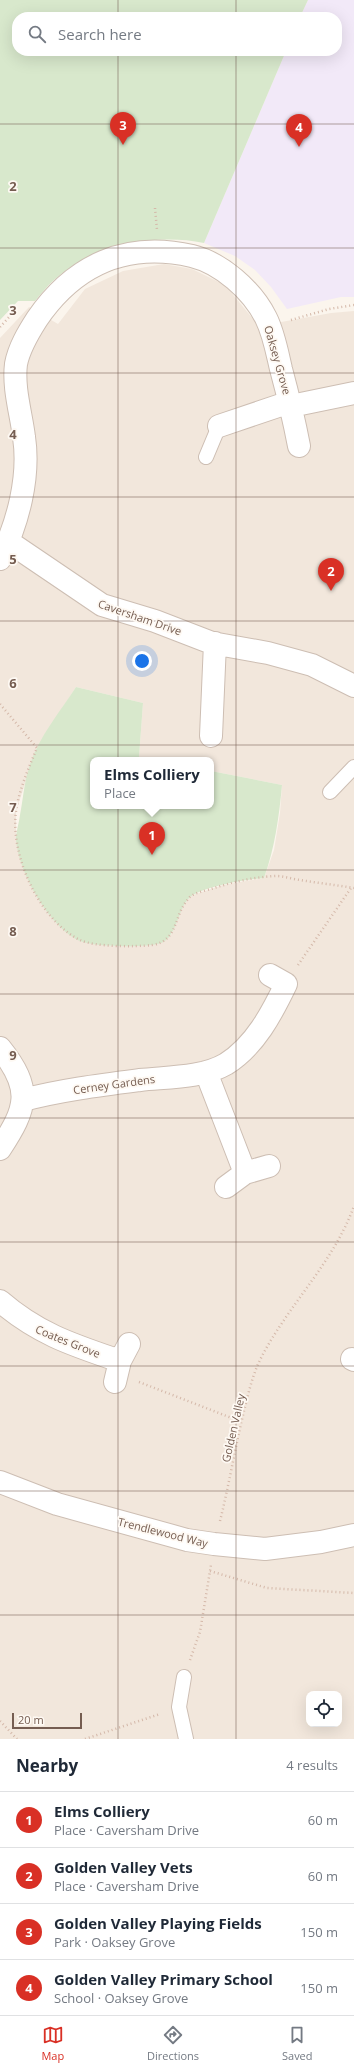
<!DOCTYPE html>
<html lang="en">
<head>
<meta charset="utf-8">
<style>
  body { margin:0; font-family:"Open Sans",sans-serif; background:#f2f2f3; color:#1f2937 }
  .controls { position:absolute; right:12px; bottom:12px; display:grid; overflow:hidden; border-radius:8px; box-shadow:0 4px 16px #0002 }
  .controls button { width:36px; height:36px; display:grid; place-items:center; padding:0; border:0; border-bottom:1px solid #e0e1e3; background:#fff; color:#1f2937; font:20px sans-serif }
  .scale { position:absolute; left:12px; bottom:10px; width:70px; box-sizing:border-box; padding-left:4px; border:2px solid #755d51; border-top:0; font-size:11px; line-height:14px; white-space:nowrap; color:#755d51; -webkit-text-stroke:3px #fef9f3; paint-order:stroke }
  .you { position:absolute; left:142px; top:661px; width:14px; height:14px; margin:-10px; border:3px solid #fff; border-radius:50%; background:#1a73e8; box-shadow:0 0 0 6px #1a73e833 }
  .badge { display:grid; place-items:center; width:26px; height:26px; border-radius:50%; background:#d93025; color:#fff; font-size:13px; font-weight:700 }
  .pin { position:absolute; translate:-50% -33px; filter:drop-shadow(0 1px 2px #0008) }
  .pin::after { content:''; position:absolute; top:21px; width:14px; height:12px; background:inherit; clip-path:polygon(0 0,100% 0,50% 100%) }
  .popup { position:absolute; left:90px; top:757px; width:124px; height:52px; box-sizing:border-box; display:grid; place-content:center; border-radius:8px; background:#fff; filter:drop-shadow(0 1px 3px #0005); font-size:13px; white-space:nowrap; color:#747a83 }
  .popup b { font-size:15px; color:#1f2937 }
  .popup::after { content:''; position:absolute; left:50%; top:100%; margin-left:-8px; border:8px solid transparent; border-top-color:#fff }
  .list { margin:0; padding:0; list-style:none }
  h2 { display:flex; justify-content:space-between; align-items:center; height:52px; margin:0; padding:0 16px; font-size:17px }
  h2 small { font-size:13px; font-weight:400; color:#747a83 }
  .list li { display:grid; grid-template-columns:26px 1fr auto; gap:12px; align-items:center; box-sizing:border-box; height:56px; padding:0 16px; border-top:1px solid #e0e1e3 }
  .list b { display:block; font-size:15px; white-space:nowrap }
  .list p { margin:0; font-size:13px; white-space:nowrap; color:#747a83 }
  .list em { font-size:13px; font-style:normal; color:#747a83 }
  .icon { flex:none; width:22px; height:22px; fill:none; stroke:currentColor; stroke-width:2; stroke-linecap:round; stroke-linejoin:round }
  .map { position:relative; flex:none; width:354px; height:1739px; overflow:hidden }
  .search { position:absolute; background:#fff; box-shadow:0 4px 16px #0002; left:12px; right:12px; top:12px; height:44px; display:flex; align-items:center; gap:10px; box-sizing:border-box; padding:0 14px; border-radius:16px; color:#747a83; font-size:15px }
  .sheet { height:276px; background:#fff }
  nav { display:flex; justify-content:space-around; align-items:center; box-sizing:border-box; height:56px; border-top:1px solid #e0e1e3; background:#fff; font-size:11px; color:#747a83 }
  nav a { display:grid; justify-items:center; gap:2px }
  nav .on { color:#d93025 }
  .map>svg:first-child { display:block }
  .residential { fill:#f2e7dc; fill-rule:evenodd }
  .education { fill:#f2e9f8 }
  .green { fill:#d8e8cc }
  .lines { fill:none; stroke-linecap:round; stroke-linejoin:round }
  .service-casing { stroke:#cdbeb3; stroke-width:16 }
  .minor-casing { stroke:#cdbeb3; stroke-width:24 }
  .tertiary-casing { stroke:#cdbeb3; stroke-width:24 }
  .path { stroke:#d4b8a9; stroke-width:2.5; stroke-dasharray:1 3; stroke-linecap:butt }
  .service { stroke:#fff; stroke-width:14 }
  .minor { stroke:#fff; stroke-width:22 }
  .tertiary { stroke:#fff; stroke-width:22 }
  .grid { fill:none; stroke:#755d51; stroke-width:1; stroke-opacity:0.55 }
  .labels { text-anchor:middle; dominant-baseline:central; stroke-width:3.5; stroke-linejoin:round; paint-order:stroke }
  .street-label { font-size:11px; fill:#755d51; stroke:#fef9f3 }
  .grid-label { font-size:13px; text-anchor:middle; font-weight:bold; fill:#755d51; stroke:#fef9f3; stroke-width:3.5; stroke-linejoin:round; paint-order:stroke }
</style>
</head>
<body>
<div class="map">
<svg width="354" height="1739" viewBox="0 0 354 1739">
  <rect width="100%" height="100%" fill="#fbf5ed"/>
  <path class="residential" d="M 164,264 L 192,269 L 225,285 L 259,326 L 331,313 L 354,311 L 354,1739 L 0,1739 L 0,338 L 29,307 L 58,324 L 85,289 L 123,271 ZM 76,687 L 143,703 L 139,757 L 152,760 L 211,760 L 211,771 L 282,785 L 280,813 L 274,850 L 264,878 L 223,885 L 190,896 L 181,909 L 171,935 L 151,945 L 112,946 L 80,941 L 16,839 L 16,811 L 37,748 ZM 309,1694 L 339,1694 L 339,1724 L 309,1724 Z"/>
  <path class="education" d="M 308,0 L 354,0 L 354,297 L 341,297 L 287,309 L 271,287 L 255,270 L 235,256 L 204,243 L 286,51 L 337,51 L 337,17 L 300,17 Z"/>
  <path class="green" d="M 0,0 L 308,0 L 300,17 L 17,17 L 17,51 L 286,51 L 204,243 C 154,233 93,245 54,280 C 47,286 41,294 35,301 L 18,301 L 0,320 Z
    M 76,687 L 143,703 L 139,757 L 152,760 L 93,760 L 93,806 L 211,806 L 211,771 L 282,785 C 279,817 275,847 264,878 C 248,879 200,887 189,898 C 178,909 176,938 161,943 C 145,948 96,947 80,941 C 50,928 18,872 16,839 C 16,832 19,823 20,815 C 23,800 24,783 29,768 C 37,739 60,712 76,687 Z"/>
  <g class="lines">
    <g class="service-casing">
      <path id="service" d="M 206,457 L 219,426
        M 330,792 L 354,767
        M 184,1677 L 179,1707 L 186,1739"/>
    </g>
    <g class="minor-casing">
      <path id="minor" d="M 291,406 L 354,393
        M 219,426 L 290,402
        M 9,542 L 102,605 L 155,621 L 212,643 L 268,653 L 312,665 L 354,686
        M 0,559 C 18,523 30,477 24,437 C 21,413 13,388 16,364 C 19,348 28,333 37,319 C 74,265 126,241 192,256 C 221,263 252,290 266,318 C 274,334 277,352 281,369 C 288,395 294,420 299,446
        M 211,736 L 215,643
        M 0,1048 C 33,1089 27,1108 0,1149
        M 206,1072 L 245,1173
        M 23,1100 C 61,1090 101,1085 140,1080 C 168,1077 202,1078 226,1064 C 255,1046 272,1013 286,984 L 270,975
        M 226,1187 L 245,1173 L 269,1166
        M 0,1301 C 38,1334 73,1345 120,1361
        M 352,1359 L 354,1360
        M 115,1382 L 120,1361 L 129,1344"/>
    </g>
    <g class="tertiary-casing">
      <path id="tertiary" d="M 0,1482 L 57,1504 L 187,1540 L 214,1544 L 265,1549 L 321,1542 L 354,1535"/>
    </g>
    <path class="path" d="M 155,208 L 157,230
      M 291,320 L 329,309 L 354,305
      M 0,327 L 10,316
      M 0,704 L 37,748 C 29,767 19,790 16,811 C 10,855 39,920 80,940 C 94,947 136,947 152,945 C 179,941 173,915 189,898 C 193,893 204,891 211,889 C 232,882 254,877 276,876 C 284,876 292,879 300,880 C 318,883 336,885 354,888
      M 298,965 L 351,888
      M 139,1382 L 242,1422
      M 220,1521 C 229,1485 235,1448 244,1411 C 248,1395 252,1377 259,1362 C 286,1307 333,1264 354,1206
      M 210,1571 L 267,1588 L 354,1593
      M 190,1660 L 200,1632 L 211,1565
      M 0,1721 L 17,1739
      M 85,1739 L 160,1714"/>
    <use href="#service" class="service"/>
    <use href="#minor" class="minor"/>
    <use href="#tertiary" class="tertiary"/>
  </g>
  <path class="grid" d="M 118,0 L 118,17M 236,0 L 236,17M 118,51 L 118,1739M 236,51 L 236,1739M 0,124 L 354,124M 0,248 L 354,248M 0,373 L 354,373M 0,497 L 354,497M 0,621 L 354,621M 0,745 L 354,745M 0,870 L 354,870M 0,994 L 354,994M 0,1118 L 354,1118M 0,1242 L 354,1242M 0,1366 L 354,1366M 0,1491 L 354,1491M 0,1615 L 354,1615"/>
  <g class="labels">
    <g class="street-label">
      <text transform="translate(278 360) rotate(74)">Oaksey Grove</text>
      <text transform="translate(140 617) rotate(19)">Caversham Drive</text>
      <text transform="translate(114 1084) rotate(-8)">Cerney Gardens</text>
      <text transform="translate(68 1341) rotate(22)">Coates Grove</text>
      <text transform="translate(233 1428) rotate(-77)">Golden Valley</text>
      <text transform="translate(163 1532) rotate(14)">Trendlewood Way</text>
    </g>
  </g>
  <g class="grid-label">
    <text x="13" y="191">2</text>
    <text x="13" y="315">3</text>
    <text x="13" y="439">4</text>
    <text x="13" y="564">5</text>
    <text x="13" y="688">6</text>
    <text x="13" y="812">7</text>
    <text x="13" y="936">8</text>
    <text x="13" y="1060">9</text>
  </g>
</svg>
<div class="controls">
<button><svg class="icon" aria-label="locate" viewBox="0 0 24 24"><circle cx="12" cy="12" r="6"/><path d="M12 2v4M12 18v4M2 12h4M18 12h4"/></svg></button>
</div>
<div class="scale">20 m</div>
<div class="you"></div>
<div class="pin badge" style="left:152px;top:855px">1</div>
<div class="popup"><b>Elms Colliery</b>Place</div>
<div class="pin badge" style="left:331px;top:591px">2</div>
<div class="pin badge" style="left:123px;top:145px">3</div>
<div class="pin badge" style="left:299px;top:147px">4</div>
<div class="search"><svg class="icon" aria-label="search" viewBox="0 0 24 24"><circle cx="10" cy="10" r="6"/><path d="M15 15l6 6"/></svg>Search here</div>
</div>
<section class="sheet">
<h2>Nearby<small>4 results</small></h2>
<ul class="list">
<li><span class="badge">1</span><div><b>Elms Colliery</b><p>Place · Caversham Drive</p></div><em>60 m</em></li>
<li><span class="badge">2</span><div><b>Golden Valley Vets</b><p>Place · Caversham Drive</p></div><em>60 m</em></li>
<li><span class="badge">3</span><div><b>Golden Valley Playing Fields</b><p>Park · Oaksey Grove</p></div><em>150 m</em></li>
<li><span class="badge">4</span><div><b>Golden Valley Primary School</b><p>School · Oaksey Grove</p></div><em>150 m</em></li>
</ul>
</section>
<nav>
<a class="on"><svg class="icon" aria-label="map" viewBox="0 0 24 24"><path d="M3 6l6-2 6 2 6-2v14l-6 2-6-2-6 2zM9 4v14M15 6v14"/></svg>Map</a>
<a><svg class="icon" aria-label="directions" viewBox="0 0 24 24"><path d="M12 3l9 9-9 9-9-9zM9 14v-3h6M13 9l2 2-2 2"/></svg>Directions</a>
<a><svg class="icon" aria-label="saved" viewBox="0 0 24 24"><path d="M7 4h10v16l-5-4-5 4z"/></svg>Saved</a>
</nav>
</body>
</html>
